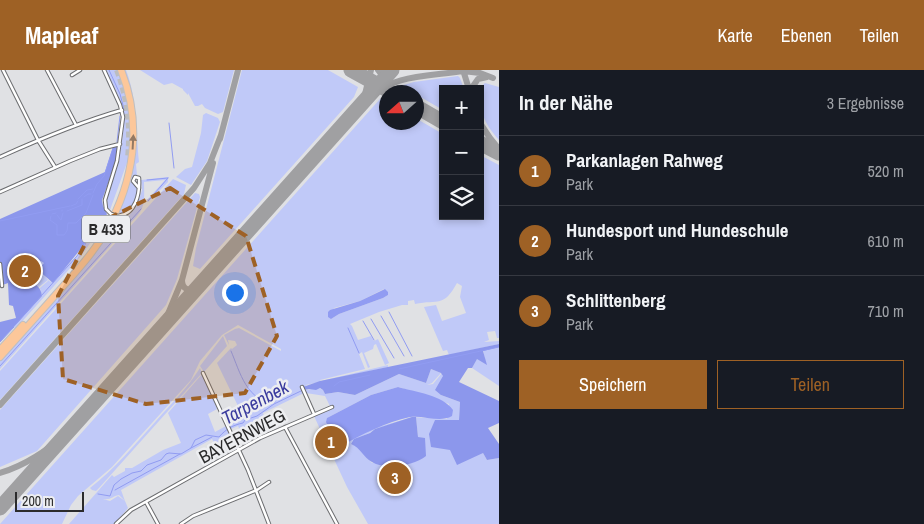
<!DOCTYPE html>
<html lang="de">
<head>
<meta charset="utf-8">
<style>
  body { margin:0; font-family:"Archivo Narrow",sans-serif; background:#242831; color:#f1f3f6 }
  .controls { position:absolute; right:15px; top:15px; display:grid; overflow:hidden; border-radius:0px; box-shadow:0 2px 8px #0003 }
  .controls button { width:45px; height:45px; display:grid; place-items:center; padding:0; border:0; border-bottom:1px solid #363941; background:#171b24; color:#f1f3f6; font:25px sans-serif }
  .compass { position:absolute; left:379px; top:15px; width:45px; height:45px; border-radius:50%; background:#171b24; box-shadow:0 2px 8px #0003; rotate:249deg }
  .scale { position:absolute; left:15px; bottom:12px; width:69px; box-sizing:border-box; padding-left:5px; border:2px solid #2b2b2c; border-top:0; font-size:14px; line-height:18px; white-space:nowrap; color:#2b2b2c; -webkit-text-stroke:4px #edeef1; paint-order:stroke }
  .you { position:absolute; left:234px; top:222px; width:18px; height:18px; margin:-12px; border:4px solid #fff; border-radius:50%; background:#1a73e8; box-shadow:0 0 0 8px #1a73e833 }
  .badge { display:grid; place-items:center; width:32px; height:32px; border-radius:50%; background:#9e6125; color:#fff; font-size:16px; font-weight:700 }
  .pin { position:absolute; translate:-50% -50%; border:2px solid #fff; box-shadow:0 1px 5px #0006 }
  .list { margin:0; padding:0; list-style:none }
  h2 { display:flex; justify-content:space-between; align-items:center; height:65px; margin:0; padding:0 20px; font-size:21px }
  h2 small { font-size:16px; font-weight:400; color:#9ea1a6 }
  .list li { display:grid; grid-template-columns:32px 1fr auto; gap:15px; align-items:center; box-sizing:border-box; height:70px; padding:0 20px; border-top:1px solid #363941 }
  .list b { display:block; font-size:19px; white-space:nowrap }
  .list p { margin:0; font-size:16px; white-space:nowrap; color:#9ea1a6 }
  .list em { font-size:16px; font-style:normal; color:#9ea1a6 }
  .actions { display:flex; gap:10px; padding:15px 20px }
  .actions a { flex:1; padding:11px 0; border:1px solid #9e6125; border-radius:0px; text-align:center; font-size:18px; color:#9e6125 }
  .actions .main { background:#9e6125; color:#fff }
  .icon { flex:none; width:28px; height:28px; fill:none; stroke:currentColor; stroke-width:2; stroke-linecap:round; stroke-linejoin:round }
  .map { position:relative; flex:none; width:499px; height:454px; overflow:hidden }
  header { display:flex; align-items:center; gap:30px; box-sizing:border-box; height:70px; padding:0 25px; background:#9e6125; color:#fff }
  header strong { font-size:24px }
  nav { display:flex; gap:28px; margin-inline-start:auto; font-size:18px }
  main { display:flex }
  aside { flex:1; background:#171b24 }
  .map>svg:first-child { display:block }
  .green { fill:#c0c9f8; fill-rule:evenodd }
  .forest { fill:#8c97ec }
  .water { fill:#919cf2 }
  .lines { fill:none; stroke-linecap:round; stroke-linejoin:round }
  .stream { stroke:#919cf2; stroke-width:1 }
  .taxiway { stroke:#a0a0a2; stroke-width:6 }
  .runway { stroke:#a0a0a2; stroke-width:15 }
  .trunk-tunnel { stroke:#bcbdbf; stroke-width:6; stroke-dasharray:6 3; stroke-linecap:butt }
  .minor-casing { stroke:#6c6d70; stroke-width:4.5 }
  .trunk-casing { stroke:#bfbfc0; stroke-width:8 }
  .minor { stroke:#fff; stroke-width:2.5 }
  .trunk { stroke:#fcc79a; stroke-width:6 }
  .minor-bridge-casing { stroke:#6c6d70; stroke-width:4.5; stroke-linecap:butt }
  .minor-bridge { stroke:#fff; stroke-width:2.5 }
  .oneway { fill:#947963 }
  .marked { fill:#9e6125; fill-opacity:0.2; stroke:#9e6125; stroke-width:4; stroke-dasharray:10 6; stroke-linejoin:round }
  .labels { text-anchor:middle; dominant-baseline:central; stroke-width:5; stroke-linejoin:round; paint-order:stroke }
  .shield { fill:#edeef1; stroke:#656667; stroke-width:1 }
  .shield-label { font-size:16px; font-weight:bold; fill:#2b2b2c }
  .street-label { font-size:18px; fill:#2b2b2c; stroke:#edeef1 }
  .water-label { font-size:19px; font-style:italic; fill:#3b3c9e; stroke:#edeef1 }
</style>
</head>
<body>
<header>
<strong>Mapleaf</strong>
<nav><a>Karte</a><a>Ebenen</a><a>Teilen</a></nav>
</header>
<main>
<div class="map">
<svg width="499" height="454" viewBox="0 0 499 454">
  <rect width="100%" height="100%" fill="#e0e1e4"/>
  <path class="green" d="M 105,0 L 119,0 L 125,16 L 133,61 L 129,87 L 110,140 C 99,130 114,108 117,97 C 121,84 126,50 123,39 C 119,26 112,12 105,0 Z
    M 122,0 L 126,0 C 137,28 136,61 139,92 L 136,94 L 137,106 L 133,107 L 131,110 L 138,119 C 137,132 129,144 116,144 L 135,74 Z
    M 140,0 L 234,0 L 223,42 L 218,44 L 205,38 L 202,34 L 198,36 L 195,36 L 188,23 L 188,25 L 183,20 L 183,19 L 172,13 L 164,15 Z
    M 242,0 L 328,0 L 358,17 L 354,27 L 200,199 L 193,196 L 196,178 Z
    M 458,6 L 460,8 L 464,19 L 443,19 L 443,40 L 417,25 L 417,22 L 411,22 L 400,16 L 414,12 Z
    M 485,13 L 499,17 L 499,70 C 483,52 480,42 480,19 L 478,19 Z
    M 380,29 L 386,32 L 387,52 L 417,52 L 417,49 L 443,64 L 443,146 L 480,146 L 480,85 L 499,95 L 499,268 L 497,268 L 495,261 L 487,262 L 489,270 L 484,272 L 499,271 L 499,274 L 449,285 L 447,280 L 443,281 L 424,237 L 436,235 L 442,251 L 466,243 L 460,227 L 462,216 L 457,213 C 443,238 439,229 415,234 L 414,230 L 408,231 L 408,235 L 402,235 L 379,242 L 350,254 L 352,256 L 358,270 L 371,266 L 374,271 L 378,269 L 389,293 L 385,295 L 376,274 L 374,275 L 373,279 L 364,283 L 370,297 L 368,298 L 362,282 L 359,284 L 365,299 L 320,310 L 321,311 L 388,295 L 388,297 L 306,315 L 304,323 L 263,343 L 265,349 L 255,352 L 244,361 L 240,360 L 238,356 L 231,359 L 228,353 L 241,347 L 237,338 L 238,336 L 217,293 L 231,278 L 232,279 L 237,275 L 235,271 L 228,270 L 229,275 L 224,265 L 235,259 L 239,258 L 281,281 L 281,279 L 238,255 L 222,265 L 200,291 L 191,310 L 112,397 L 78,426 L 71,435 L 62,454 L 0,454 ZM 384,219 L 388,225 L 383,228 L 339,244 L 331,249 L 334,238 L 360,231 Z
    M 206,43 L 218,48 L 220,52 L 207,91 L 191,115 L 176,107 L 185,99 L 192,97 L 201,63 L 203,45 Z
    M 168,107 L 168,112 L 148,132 L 147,130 L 165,110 L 144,112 C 145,142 143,139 123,161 L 121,161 L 114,155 L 114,148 L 120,149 L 118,153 L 121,155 L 137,136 L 142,120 L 141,110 Z
    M 173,109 L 186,115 L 184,124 L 0,330 L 0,301 Z
    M 195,123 L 199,124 L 200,127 L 177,209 L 166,235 L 37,381 L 0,397 L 0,340 Z
    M 107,144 L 96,165 L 81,186 L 0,276 L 14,260 L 15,255 L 42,226 L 40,218 L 49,210 L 50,212 L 77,186 L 97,157 L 97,153 L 99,154 L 98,159 Z
    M 110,157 L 117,160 L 120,165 L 0,299 L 0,289 Z
    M 34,189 L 41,190 L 45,193 L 43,203 L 48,210 L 39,217 L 30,210 L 26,215 C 16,208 13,205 13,193 Z
    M 223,266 L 227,276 L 204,302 L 200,296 Z
    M 499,277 L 499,316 L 472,298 L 477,288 L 486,294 L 483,280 Z
    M 200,298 L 202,303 L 99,418 L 96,421 L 92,420 L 90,418 C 115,399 135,374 156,351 C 171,334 188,317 200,298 Z
    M 431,299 L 441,303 L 432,313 L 427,315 L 433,314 L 442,303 L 443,306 L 441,325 L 460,332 L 459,350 L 483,383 L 487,390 L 499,388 L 499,454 L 368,454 L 347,417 L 314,346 L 333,337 L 333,336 L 330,336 L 325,326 L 306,323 L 304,320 L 319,318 L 323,320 L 325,324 L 338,322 L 355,325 L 399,304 L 426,313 ZM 398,317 L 428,326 L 449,334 L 447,349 L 412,347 L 378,357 L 337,374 L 327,357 L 327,348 L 371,325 ZM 416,348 L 418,367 L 372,393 L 357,376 L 351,374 C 356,366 367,366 375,359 Z
    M 203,303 L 217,339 L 208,344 L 215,362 L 226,356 L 237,377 L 232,370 L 217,378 L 212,369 L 121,420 L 125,431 L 119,425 C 112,426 112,430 103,429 L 110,431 L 118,426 L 125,431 L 128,438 L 115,454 L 69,454 L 112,405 L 114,407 L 125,401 L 125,398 L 132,398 L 163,380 L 181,373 L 168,343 Z"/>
  <path class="forest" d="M 116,76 L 118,77 L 114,97 L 102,130 L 103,136 L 107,144 L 98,160 L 98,153 L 88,170 L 53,213 L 38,200 L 44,193 C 36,186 23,192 13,193 C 13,205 16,208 26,214 L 30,210 C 36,215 41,217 42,226 L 0,272 L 0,252 L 16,248 L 13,236 L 9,235 L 8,213 L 0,216 L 0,149 L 105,102 L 113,77 Z
    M 499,274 L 499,277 L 483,281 L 487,295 L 477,289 L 472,298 L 468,298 L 459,312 L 499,331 L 499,353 L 488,358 L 499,374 L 499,388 L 487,390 L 483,383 L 457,395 L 450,380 L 431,377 L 429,364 L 435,350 L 459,350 L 460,332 L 441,325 L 435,320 L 443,306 L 441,303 L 431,299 L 426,313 L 399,304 L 355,325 L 338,322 L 325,324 L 323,320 L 320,318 L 316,320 L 309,319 L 304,320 L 303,317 L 320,311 Z
    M 412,347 L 416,347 L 418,367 L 425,368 L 426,386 C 414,396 385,400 372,392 C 363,387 361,378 351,374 L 354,369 L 370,363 L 375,359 Z"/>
  <path class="water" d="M 385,219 L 388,222 L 388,225 L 383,228 L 339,244 L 331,249 L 328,247 L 328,242 L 330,240 L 360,231 Z
    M 398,317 C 415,322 443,325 453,340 L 452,346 C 440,353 424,345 410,347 C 386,352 363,364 341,376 L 337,374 L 326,352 L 327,348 L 371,325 Z"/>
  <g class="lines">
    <path class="stream" d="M 109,0 L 120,24 L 124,39
      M 169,53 L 174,98
      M 117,72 L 120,46
      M 147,110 L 168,108
      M 93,123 L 97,114 L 104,106 L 113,78
      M 84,127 L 88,124 L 91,124
      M 78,129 L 87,120 L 93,119
      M 148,131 L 168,108
      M 71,136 L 76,134 L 78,131
      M 62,140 L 62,141
      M 67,141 L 82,135 L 82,129
      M 52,144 L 56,143
      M 57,145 L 61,150 L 63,143
      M 51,146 L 50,150 L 57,155 L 57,165 L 64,165 L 67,161 L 68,153 L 76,153 L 86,143 L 93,125
      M 88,146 L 94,153
      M 0,151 L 70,136
      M 122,160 L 141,139
      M 389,242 L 412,286
      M 381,246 L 404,286
      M 371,249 L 394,288
      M 363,251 L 374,270
      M 15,255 L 77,186 L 97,157 L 96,155
      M 348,258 L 359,283
      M 0,272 L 14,257
      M 231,281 C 240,302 247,333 275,332
      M 0,296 L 119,164
      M 399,299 L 499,277
      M 334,316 L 339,312 L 370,305
      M 191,378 L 212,367
      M 115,420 L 180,384
      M 98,424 L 110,426 L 114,415 L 121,409 L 132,403 L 141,401 L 147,395 L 161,390 L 166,384 L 169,383 L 181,384 L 191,378 L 195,370 L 206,365 L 219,367 C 226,359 233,355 243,353 L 245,350 L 257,346 L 274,334 L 303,320"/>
    <path class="taxiway" d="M 378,0 L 395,22
      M 463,0 L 469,19
      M 463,1 L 480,3 L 493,8
      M 471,19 L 478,9 L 487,7
      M 367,28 C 395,3 433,7 468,0
      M 353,43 L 365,24 L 371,0
      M 480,53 L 490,68 L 499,79
      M 220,69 L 238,0
      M 182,210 C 182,219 189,222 196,218
      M 146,275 L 168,244 L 182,210 L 213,93
      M 0,335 L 194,118 L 210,93 L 221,65
      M 0,403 C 26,395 46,381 66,364"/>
    <path class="runway" d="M 351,0 L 391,22
      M 417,37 L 443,52
      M 480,73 L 499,83
      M 0,438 L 392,0"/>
    <path class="trunk-tunnel" d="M 117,0 C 128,29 131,57 128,88"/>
    <g class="minor-casing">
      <path id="minor" d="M 3,0 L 38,70 L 55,97
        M 47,0 L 76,55
        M 104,0 L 120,35 L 123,47 L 117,91 L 105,130 L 106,139
        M 72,5 L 80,0
        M 0,87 C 40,69 80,52 122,40
        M 0,122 L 70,91 L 100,79 L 120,74
        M 118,146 C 136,144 140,124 139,108 L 135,107 L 133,111 L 139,118
        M 0,194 L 2,216
        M 203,303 L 248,400 L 269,454
        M 302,317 L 314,344
        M 285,357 L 337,454
        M 146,432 L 158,454
        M 116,454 L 131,440 L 260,368 L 332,337
        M 181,454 L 193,446 L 257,420 L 269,412"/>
    </g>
    <g class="trunk-casing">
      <path id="trunk" d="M 0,280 L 23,255
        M 0,287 C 17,268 34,249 51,230 C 70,208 91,187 106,161 C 134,111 143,55 121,0"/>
    </g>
    <use href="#minor" class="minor"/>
    <use href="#trunk" class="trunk"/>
    <g class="minor-bridge-casing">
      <path id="minor-bridge" d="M 106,139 L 111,144 L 118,146"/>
    </g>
    <use href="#minor-bridge" class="minor-bridge"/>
  </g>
  <defs><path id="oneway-solid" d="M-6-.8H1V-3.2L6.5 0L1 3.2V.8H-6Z" transform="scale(1.25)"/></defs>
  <use class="oneway" href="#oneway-solid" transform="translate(133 72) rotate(-87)"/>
  <path class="marked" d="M 170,118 L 246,166 L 277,266 L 245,323 L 146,334 L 63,309 L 58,226 L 95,155 Z"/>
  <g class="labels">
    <rect class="shield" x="82" y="145.5" width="48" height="27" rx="4"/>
    <g class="shield-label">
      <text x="106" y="159">B 433</text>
    </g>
    <g class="street-label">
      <text transform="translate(242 366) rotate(-28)">BAYERNWEG</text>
    </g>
    <g class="water-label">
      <text transform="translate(255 332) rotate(-28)">Tarpenbek</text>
    </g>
  </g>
</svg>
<div class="controls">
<button>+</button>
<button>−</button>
<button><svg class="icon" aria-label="layers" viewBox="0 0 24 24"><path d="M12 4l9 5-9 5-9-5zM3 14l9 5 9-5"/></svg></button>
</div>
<svg class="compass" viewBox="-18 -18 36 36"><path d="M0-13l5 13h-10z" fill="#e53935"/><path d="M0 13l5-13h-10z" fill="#9ea1a6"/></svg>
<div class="scale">200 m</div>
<div class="you"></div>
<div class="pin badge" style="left:331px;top:372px">1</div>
<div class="pin badge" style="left:25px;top:201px">2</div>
<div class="pin badge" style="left:395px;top:408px">3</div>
</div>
<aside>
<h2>In der Nähe<small>3 Ergebnisse</small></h2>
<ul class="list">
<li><span class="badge">1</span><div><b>Parkanlagen Rahweg</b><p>Park</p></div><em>520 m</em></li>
<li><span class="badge">2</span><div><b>Hundesport und Hundeschule</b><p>Park</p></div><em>610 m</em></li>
<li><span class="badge">3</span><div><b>Schlittenberg</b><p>Park</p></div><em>710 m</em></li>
</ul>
<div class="actions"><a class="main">Speichern</a><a>Teilen</a></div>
</aside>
</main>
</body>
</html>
